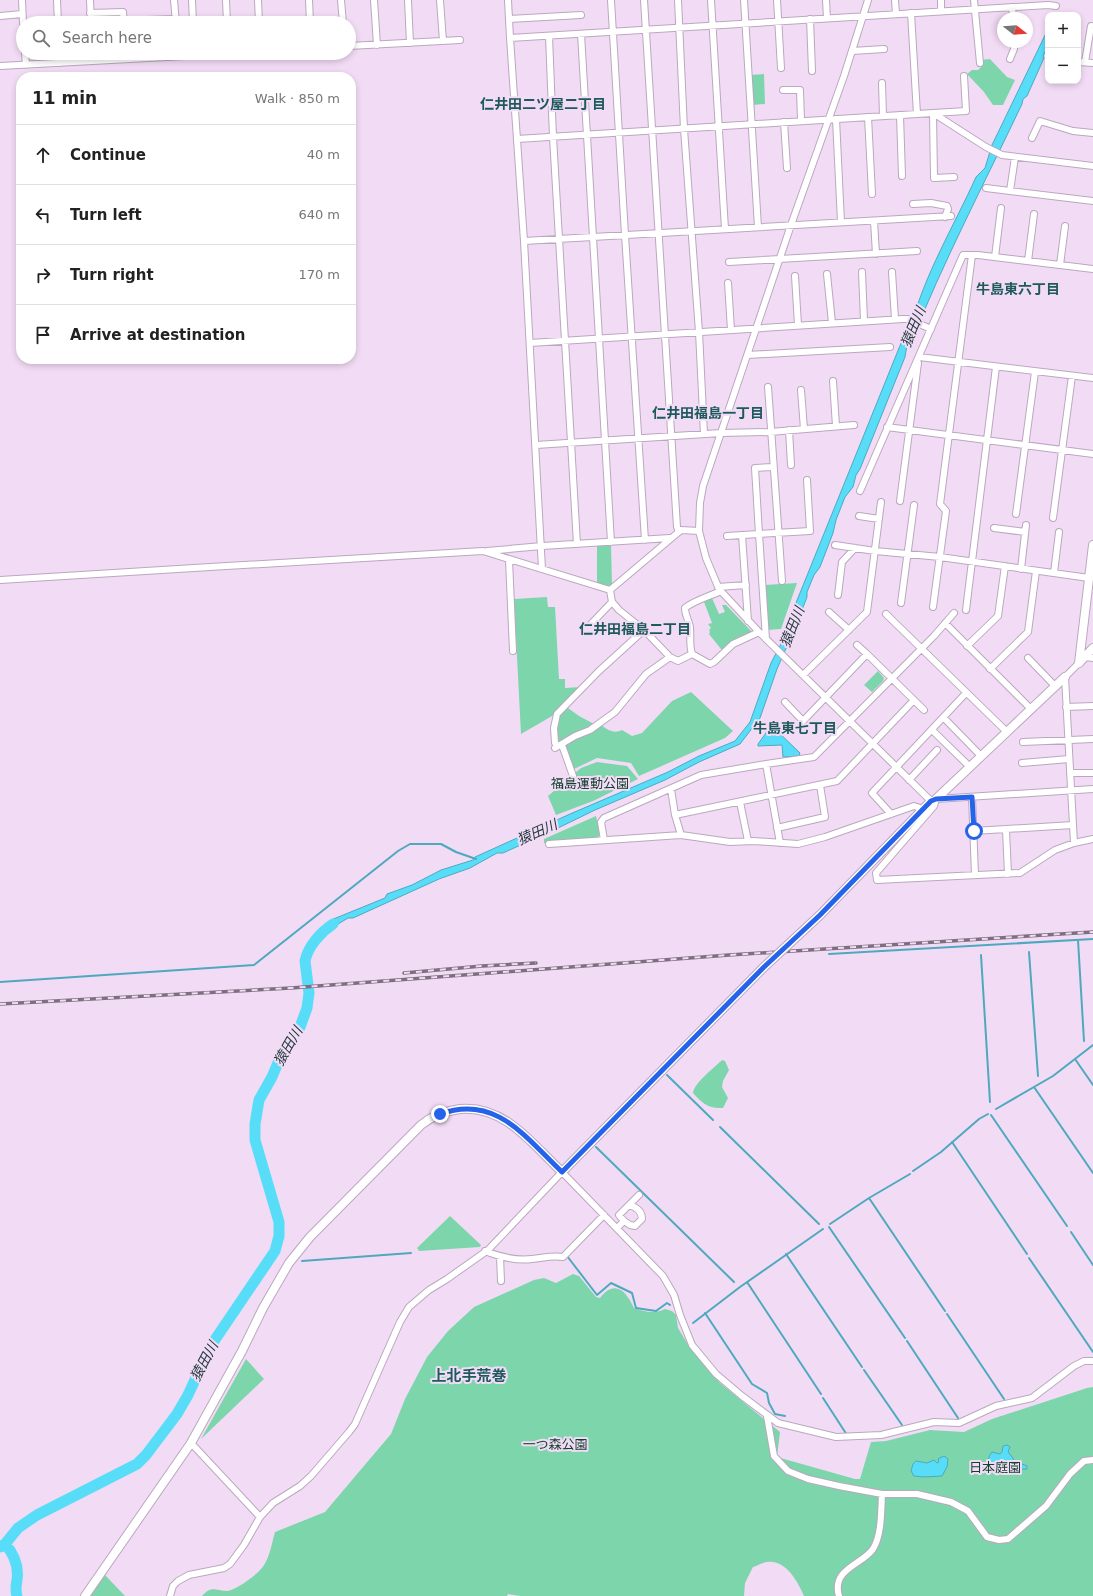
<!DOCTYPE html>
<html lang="en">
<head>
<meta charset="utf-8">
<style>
  body { margin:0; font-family:"DejaVu Sans","Noto Sans JP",sans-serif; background:#f6f6f6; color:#222 }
  .controls { position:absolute; right:12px; top:12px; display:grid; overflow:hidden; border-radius:8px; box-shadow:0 2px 6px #0003 }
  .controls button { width:36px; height:36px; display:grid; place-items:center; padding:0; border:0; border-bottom:1px solid #e0e0e0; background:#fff; color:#222; font:20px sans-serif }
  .compass { position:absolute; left:997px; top:12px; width:36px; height:36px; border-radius:50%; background:#fff; box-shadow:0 2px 6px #0003; rotate:107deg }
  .stop { position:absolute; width:12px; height:12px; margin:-9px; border:3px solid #2563eb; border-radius:50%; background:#fff }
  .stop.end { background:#2563eb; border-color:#fff; box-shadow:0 1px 4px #0008 }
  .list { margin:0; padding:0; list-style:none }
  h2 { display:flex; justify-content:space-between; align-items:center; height:52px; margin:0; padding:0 16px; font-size:17px }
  h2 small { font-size:13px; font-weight:400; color:#767676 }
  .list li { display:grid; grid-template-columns:26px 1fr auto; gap:12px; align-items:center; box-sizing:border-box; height:60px; padding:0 16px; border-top:1px solid #e0e0e0 }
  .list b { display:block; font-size:15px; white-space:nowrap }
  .list em { font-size:13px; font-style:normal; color:#767676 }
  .icon { flex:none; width:22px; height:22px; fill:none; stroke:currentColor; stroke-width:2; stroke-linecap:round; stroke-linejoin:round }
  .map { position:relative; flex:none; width:1093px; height:1596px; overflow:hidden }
  .search { position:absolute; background:#fff; box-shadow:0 2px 6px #0003; left:16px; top:16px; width:340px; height:44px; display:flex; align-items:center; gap:10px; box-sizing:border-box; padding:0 14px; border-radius:22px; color:#767676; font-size:15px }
  .panel { position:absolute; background:#fff; box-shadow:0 2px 6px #0003; left:16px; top:72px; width:340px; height:292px; border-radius:16px }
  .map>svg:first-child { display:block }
  .green { fill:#7dd5ac }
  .water { fill:#58ddf9; stroke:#4ea9bf }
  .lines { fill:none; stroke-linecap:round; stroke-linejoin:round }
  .stream { stroke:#4ea9bf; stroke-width:2 }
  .river { stroke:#58ddf9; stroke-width:11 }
  .street-casing { stroke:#bba7bf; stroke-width:8 }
  .secondary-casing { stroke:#bba7bf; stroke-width:10 }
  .street { stroke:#fff; stroke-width:6 }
  .secondary { stroke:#fff; stroke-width:8 }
  .rail-casing { stroke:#7d6f7f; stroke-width:3.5 }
  .rail { stroke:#f2dcf5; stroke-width:2; stroke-dasharray:6; stroke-linecap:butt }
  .secondary-bridge-casing { stroke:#bba7bf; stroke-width:10; stroke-linecap:butt }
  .secondary-bridge { stroke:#fff; stroke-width:8 }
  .route { stroke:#2563eb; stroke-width:5 }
  .labels { text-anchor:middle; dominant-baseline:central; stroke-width:4; stroke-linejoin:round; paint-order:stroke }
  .park-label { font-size:13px; fill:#13402e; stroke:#f2dcf5 }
  .neighbourhood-label { font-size:14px; font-weight:bold; fill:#1e595c; stroke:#f2dcf5 }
  .water-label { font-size:14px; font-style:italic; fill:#233a3f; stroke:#f2dcf5 }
  .quarter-label { font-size:15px; font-weight:bold; fill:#1e595c; stroke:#f2dcf5 }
</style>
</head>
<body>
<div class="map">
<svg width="1093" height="1596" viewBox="0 0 1093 1596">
  <rect width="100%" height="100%" fill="#f2dcf5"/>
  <path class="green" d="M 990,59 L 1007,77 L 1015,80 L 1003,105 L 993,105 L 984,92 L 967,74 L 972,70 L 978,70 L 981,67 L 981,60 Z
    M 764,74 L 765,104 L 752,105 L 751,75 Z
    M 611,544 L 612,585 L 605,586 L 597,583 L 597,545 Z
    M 797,583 L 781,629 L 767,630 L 765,585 Z
    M 547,597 L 548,607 L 555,607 L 559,679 L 565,679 L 565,688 L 581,687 L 567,704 L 552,716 L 521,734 L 514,599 Z
    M 712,598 L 719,614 L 725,612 L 722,605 L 726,605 L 753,633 L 724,650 L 721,649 L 709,634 L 710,632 L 709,630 L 711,628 L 708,624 L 712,623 L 704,602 Z
    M 878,671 L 884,678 L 883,681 L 872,692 L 864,685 Z
    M 691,692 L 733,731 L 725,738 L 639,776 L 631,763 L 597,758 L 574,769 L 564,746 L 601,725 C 608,730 614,734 622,730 L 632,736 L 642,733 L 672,701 Z
    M 568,708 L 579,716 L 594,724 L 571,735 L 560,743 C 556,738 555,723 558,717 C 560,714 565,711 568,708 Z
    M 597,762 L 627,766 L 638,779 L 593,801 L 556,815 L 548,796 L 581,768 Z
    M 596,816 L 600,834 L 597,839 L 544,843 L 544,839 Z
    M 722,1060 L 725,1061 L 729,1070 L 723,1081 L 722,1087 L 728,1098 L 723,1108 C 708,1109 702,1103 693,1093 C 694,1083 715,1067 722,1060 Z
    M 450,1216 L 481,1245 L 480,1247 L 419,1251 L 417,1248 Z
    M 573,1274 L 579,1276 L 596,1297 L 600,1298 C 615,1279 626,1291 634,1308 C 644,1312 656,1314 665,1309 L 672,1311 L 676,1315 L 678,1328 L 687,1343 L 720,1383 L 780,1432 L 777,1457 L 855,1479 L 860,1479 L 871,1442 L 886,1441 L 930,1430 L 964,1432 L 992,1419 L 1087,1388 L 1093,1387 L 1093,1596 L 804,1596 C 798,1582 786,1560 768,1562 C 763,1562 757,1566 753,1567 L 745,1583 L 744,1596 L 520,1596 L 508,1594 L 507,1596 L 202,1596 C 212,1585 215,1591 227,1591 C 236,1590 260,1573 264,1565 C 270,1556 272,1542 275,1532 L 325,1512 L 391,1434 L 405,1399 L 427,1357 L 448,1331 L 474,1307 L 534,1280 L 544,1278 L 556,1283 Z
    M 246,1359 L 264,1379 L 201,1439 Z
    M 105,1575 L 125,1596 L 90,1596 Z"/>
  <path class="water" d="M 1048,29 L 1048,46 L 1043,56 L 1044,58 L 1027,96 L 1023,99 L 1022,104 C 984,184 943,262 910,345 L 907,345 L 905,357 L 860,469 L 856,475 L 853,487 L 845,497 L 836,520 L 833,533 L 820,567 L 814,575 L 807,592 L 807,597 L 795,628 L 777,669 L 760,718 L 740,744 L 699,762 L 665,780 L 595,810 L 558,828 L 503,853 L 497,853 L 470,868 L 439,879 L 353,918 L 348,918 L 325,932 L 317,940 L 331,920 L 385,898 L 387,894 L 412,885 L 441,870 L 473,860 L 475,857 L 570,814 L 668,772 L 699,756 L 735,741 L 750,722 L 771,663 L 783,640 L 783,635 L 897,353 L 907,329 L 911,327 C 924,275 954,226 976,177 L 985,168 L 992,145 Z
    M 772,726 L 800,753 L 799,756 L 783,757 L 782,745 L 758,746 L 758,744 L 766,733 L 767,728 Z
    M 1007,1445 L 1010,1447 L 1008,1452 L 1013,1458 L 1014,1464 L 1019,1465 L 1022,1464 L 1027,1466 L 1027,1469 L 1021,1469 L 1020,1473 L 1017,1474 L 1014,1470 L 1001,1471 L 996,1464 L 991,1464 L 987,1467 C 988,1461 988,1457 992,1452 L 1000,1454 L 1002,1452 L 1003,1446 Z
    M 944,1456 L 948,1459 L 947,1467 L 942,1476 L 924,1477 L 914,1476 L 911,1471 L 913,1464 L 916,1461 L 927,1463 L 934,1460 L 937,1463 L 939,1462 L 938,1459 Z"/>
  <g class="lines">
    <path class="stream" d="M 1078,940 L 1084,1041
      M 1029,952 L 1038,1076
      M 829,954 L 1093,939
      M 981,955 L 990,1102
      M 0,982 L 254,965 L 398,851 L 410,844 L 441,844 L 456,852 L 476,859
      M 1075,1059 L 1093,1085
      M 667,1075 L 713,1120
      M 1034,1087 L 1093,1173
      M 996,1109 L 1053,1076 L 1093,1045
      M 991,1115 L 1067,1226
      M 720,1127 L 819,1224
      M 952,1142 L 1027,1254
      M 596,1147 L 734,1282
      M 913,1171 L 941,1152 L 979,1119 L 988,1114
      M 869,1198 L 945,1311
      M 830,1224 L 869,1198 L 910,1174
      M 829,1227 L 905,1338
      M 1071,1232 L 1093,1265
      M 275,1251 L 277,1252
      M 786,1254 L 862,1367
      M 567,1256 L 597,1295 L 611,1283 L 632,1293 L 636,1308 L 656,1311 L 667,1303 L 670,1305
      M 1029,1258 L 1093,1352
      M 302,1261 L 411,1253
      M 747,1282 L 821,1394
      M 705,1313 L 752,1384 L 767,1393 L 769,1403 L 775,1414 L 785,1416
      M 947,1314 L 1004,1399
      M 693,1323 L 740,1287 L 823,1229
      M 907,1341 L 958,1418
      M 864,1370 L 902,1425
      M 823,1398 L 847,1435"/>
    <path class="river" d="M 5,1544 C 14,1554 19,1566 17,1580 C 16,1586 15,1590 17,1596
      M 0,1547 L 5,1544 L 18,1528 L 37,1515 L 137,1464 L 146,1455 L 177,1414 L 188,1395 L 210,1347 L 275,1251 L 279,1236 L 279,1222 L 255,1140 L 255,1124 L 259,1100 L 272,1077 L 282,1053 L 300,1027 L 307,1008 L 309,993 L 305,961 C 308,946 321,932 333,924"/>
    <g class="street-casing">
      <path id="street" d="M 22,0 L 23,23
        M 57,0 L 58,23
        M 90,0 L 91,23
        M 174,0 L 176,23
        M 192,0 L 193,23
        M 226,0 L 227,23
        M 258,0 L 259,23
        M 309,0 L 310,23
        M 341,0 L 343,23
        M 374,0 L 377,45
        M 408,0 L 410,43
        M 440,0 L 443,41
        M 508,0 L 510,38 L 524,241 L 542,569
        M 611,0 L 625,235 L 645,540
        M 644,0 L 677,527 L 679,532
        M 678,0 L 684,129 L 699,332 L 704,434
        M 711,0 L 725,229
        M 744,0 L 758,227
        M 777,0 L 781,68
        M 826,0 L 827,18
        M 868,0 L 844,76 L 791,225 L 703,486 L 700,503 L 699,531 L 706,558 L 719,589 L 759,632 L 931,801 L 936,799 L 1093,789
        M 895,0 L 896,14
        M 941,0 L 941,11
        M 974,0 L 980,63
        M 1012,7 L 1013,18
        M 90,13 L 123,12 L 124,23
        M 911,13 L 917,114
        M 0,16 L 22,14
        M 509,19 L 581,15
        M 810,19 L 812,71
        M 147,20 L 176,19
        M 581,34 L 611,542
        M 549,36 L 553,137 L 577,544
        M 510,38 L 1048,5 L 1056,6
        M 349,46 L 460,40
        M 852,51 L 884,49
        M 25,53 L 26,65
        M 59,53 L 60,63
        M 1010,59 L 1014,49 L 1014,42
        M 1078,62 L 1093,63
        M 1085,62 L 1091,26
        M 0,66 L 241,53
        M 882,83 L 883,116
        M 783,90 L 800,90 L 801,121
        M 900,115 L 902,176
        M 868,117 L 872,194
        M 836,119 L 841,222
        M 784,122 L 787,168
        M 1032,138 L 1040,121 L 1073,131 L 1093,133
        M 517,139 L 933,113 L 986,147 L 1002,155 L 1093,166
        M 1015,157 L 1010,191 L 1093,201
        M 954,177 L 934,178 L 933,113 L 966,111 L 964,76
        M 986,188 L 1010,191
        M 913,204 L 931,203 L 947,206 L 948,209 L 945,217
        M 874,221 L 876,254
        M 524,241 L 951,216
        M 995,257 L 1001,208
        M 1028,261 L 1034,214
        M 729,262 L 917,251
        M 1060,265 L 1065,226
        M 862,272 L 864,321
        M 892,272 L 895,319
        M 827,274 L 832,323
        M 795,276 L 798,325
        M 728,283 L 731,330
        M 530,343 L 903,319 L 908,319 L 931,329
        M 748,355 L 890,347
        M 919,357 L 1093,378
        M 833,381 L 836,426
        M 768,387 L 782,581
        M 801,390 L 804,429
        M 887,427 L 1093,454
        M 789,430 L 791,465
        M 536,445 L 721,433 L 770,432 L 854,425
        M 860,491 L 963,255 L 978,255 L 1093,269
        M 900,501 L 918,363
        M 1016,514 L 1035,372
        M 859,516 L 879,519
        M 1053,518 L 1072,376
        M 994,528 L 1025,532
        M 742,535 L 748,621
        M 727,536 L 759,534 L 755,468 L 773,467
        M 835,545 L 875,551 L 940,557 L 1089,578
        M 487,551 L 542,546 L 670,538
        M 509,560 L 513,651
        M 1021,569 L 1026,525
        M 1054,573 L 1059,532
        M 0,580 L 210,567 L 483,551 L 610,590 L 681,530 L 699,531
        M 718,587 L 746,585
        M 610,590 L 612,602 L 619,610 L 644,630 L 670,657 L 678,661 L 692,654 L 710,664 L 714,662 L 733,644 L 759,632
        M 838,595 L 842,562 L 855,548
        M 901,603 L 914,505
        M 933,607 L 946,511 L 940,504 L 972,255
        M 966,610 L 996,367
        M 829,612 L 849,630
        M 886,614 L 1007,732
        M 945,623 L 1031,709
        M 591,624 L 612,602
        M 766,639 L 759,534 L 810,531 L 807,480
        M 857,645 L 867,654
        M 967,646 L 998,616 L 1005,566
        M 692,654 C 689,645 691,637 690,627 C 689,621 685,615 685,608 C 693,601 710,596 721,591
        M 1085,657 L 1093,658
        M 1028,658 L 1055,686
        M 990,669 L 1028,632 L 1036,571
        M 803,675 L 867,612 L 881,502
        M 785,702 L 803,721 L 867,654 L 924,710
        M 1066,707 L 1093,706
        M 944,718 L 981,756
        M 932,730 L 970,767
        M 1023,742 L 1093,739
        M 562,745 L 573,776
        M 558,746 L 555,743 L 554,728 L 557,714 L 599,671 L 644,630
        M 555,748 L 575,736 L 590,730 L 615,712 L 646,674 L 670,657
        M 1022,763 L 1069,759
        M 766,764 L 780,843
        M 1070,773 L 1093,773
        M 909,780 L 937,750
        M 671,789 L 675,815 L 681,835
        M 972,797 L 975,875
        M 936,799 L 934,806 L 876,873 L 877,880 L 1020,873 L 1055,850 L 1074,843 L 1093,839
        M 740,802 L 748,841
        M 891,814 L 872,793 L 966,693
        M 675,815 L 837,781 L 914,700
        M 777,828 L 825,817 L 820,785
        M 1006,830 L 1008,874
        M 973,831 L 1073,825
        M 604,840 L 601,822 L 604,818 L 701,775 L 766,764 L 814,757 L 934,636 L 954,613
        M 1074,843 L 1065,677 L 1079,663
        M 549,844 L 681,835 L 730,842 L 753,841 L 798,844 L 825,837 L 914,806 L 923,809
        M 624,1221 L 630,1225 L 635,1226 L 642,1219 C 642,1211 636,1207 629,1205
        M 617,1228 L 624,1221 L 619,1215 L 639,1195
        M 485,1251 C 500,1257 516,1261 532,1259 C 543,1258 552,1255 563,1257 L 604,1215
        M 500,1256 L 501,1281
        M 767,1416 L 774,1456 L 788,1471 L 808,1479 L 839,1486 L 882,1494 L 917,1494 L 951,1502 L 968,1511 L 987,1537 L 999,1540 L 1008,1539 L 1046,1506 L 1070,1474 L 1084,1461 L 1093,1460
        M 191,1443 L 260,1517
        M 170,1596 L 173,1586 L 178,1581 L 189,1575 L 224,1568 L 230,1564 L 244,1545 L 260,1517 L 273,1503 L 300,1486 L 311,1476 L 349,1432 L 355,1424 L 400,1322 L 409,1307 L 429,1290 L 447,1279 L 488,1250 L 562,1172 L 663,1276 L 674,1295 L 680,1315 L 692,1345 L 716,1374 L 742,1396 L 778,1423 L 836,1437 L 881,1435 L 934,1422 L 959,1423 L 996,1406 L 1032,1398 L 1074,1366 L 1084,1361 L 1093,1361
        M 839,1596 C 831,1569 862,1565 873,1549 C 882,1535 881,1510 882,1494"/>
    </g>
    <g class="secondary-casing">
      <path id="secondary" d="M 1079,663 L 1093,545
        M 1079,663 L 1093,648
        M 936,799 L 1065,677
        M 820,915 L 931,801
        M 85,1596 L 191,1443 L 242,1351 L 263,1308 L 289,1263 L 310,1237 L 421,1125 C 432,1116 445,1111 460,1109 C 505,1105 532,1144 562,1172 L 764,967"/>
    </g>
    <use href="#street" class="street"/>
    <use href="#secondary" class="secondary"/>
    <g class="rail-casing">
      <path id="rail" d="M 404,973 L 482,966 L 536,963
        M 0,1004 L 291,988 L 729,955 L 1093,932"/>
    </g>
    <use href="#rail" class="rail"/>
    <g class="secondary-bridge-casing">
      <path id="secondary-bridge" d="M 764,967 L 820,915"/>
    </g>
    <use href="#secondary-bridge" class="secondary-bridge"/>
  </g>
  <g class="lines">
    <path class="route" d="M 440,1114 C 496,1094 525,1137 562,1172 L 764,967 L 820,915 L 931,801 L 936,799 L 972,797 L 974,831"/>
  </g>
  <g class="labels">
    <g class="park-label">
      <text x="590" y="783">福島運動公園</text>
      <text x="555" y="1444">一つ森公園</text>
      <text x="995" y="1467">日本庭園</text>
    </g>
    <g class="neighbourhood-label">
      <text x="543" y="104">仁井田二ツ屋二丁目</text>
      <text x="1018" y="289">牛島東六丁目</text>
      <text x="708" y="413">仁井田福島一丁目</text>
      <text x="635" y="629">仁井田福島二丁目</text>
      <text x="795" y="728">牛島東七丁目</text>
    </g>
    <g class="water-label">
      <text transform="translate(913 327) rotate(-67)">猿田川</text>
      <text transform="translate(792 627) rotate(-68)">猿田川</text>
      <text transform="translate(537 832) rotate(-24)">猿田川</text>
      <text transform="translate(288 1046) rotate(-60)">猿田川</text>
      <text transform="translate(204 1361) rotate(-62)">猿田川</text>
    </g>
    <g class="quarter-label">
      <text x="469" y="1376">上北手荒巻</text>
    </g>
  </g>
</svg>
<div class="controls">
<button>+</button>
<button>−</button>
</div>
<svg class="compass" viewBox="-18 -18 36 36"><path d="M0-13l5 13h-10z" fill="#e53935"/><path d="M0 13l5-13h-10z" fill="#767676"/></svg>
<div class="stop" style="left:974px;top:831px"></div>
<div class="stop end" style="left:440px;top:1114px"></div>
<div class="search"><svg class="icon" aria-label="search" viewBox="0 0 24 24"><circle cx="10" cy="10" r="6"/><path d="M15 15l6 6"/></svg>Search here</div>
<section class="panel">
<h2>11 min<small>Walk · 850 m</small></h2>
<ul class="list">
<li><svg class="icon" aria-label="ahead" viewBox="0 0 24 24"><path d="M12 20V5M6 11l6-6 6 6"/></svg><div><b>Continue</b></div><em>40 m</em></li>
<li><svg class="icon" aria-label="left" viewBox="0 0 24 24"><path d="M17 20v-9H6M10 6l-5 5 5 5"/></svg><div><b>Turn left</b></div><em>640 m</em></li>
<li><svg class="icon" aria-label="right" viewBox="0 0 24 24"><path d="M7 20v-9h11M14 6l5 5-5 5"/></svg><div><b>Turn right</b></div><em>170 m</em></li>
<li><svg class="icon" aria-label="arrive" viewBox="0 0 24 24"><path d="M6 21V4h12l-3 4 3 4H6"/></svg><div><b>Arrive at destination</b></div></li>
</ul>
</section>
</div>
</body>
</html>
